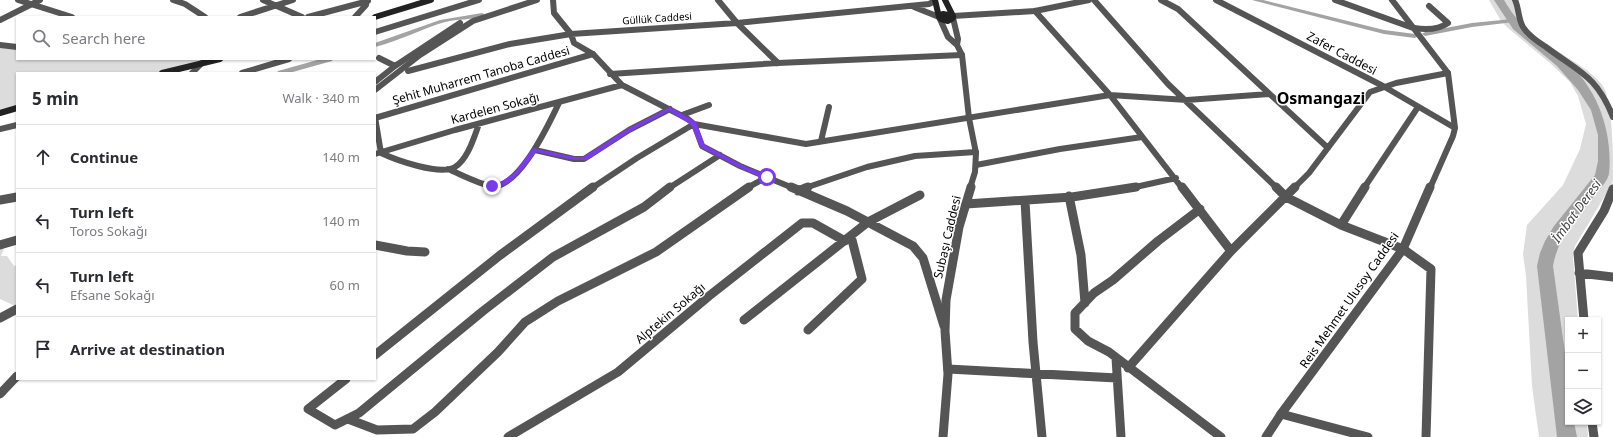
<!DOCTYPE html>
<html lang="en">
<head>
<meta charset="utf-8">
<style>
  body { margin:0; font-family:"Noto Sans",sans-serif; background:#f7f7f7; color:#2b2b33 }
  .controls { position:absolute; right:12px; bottom:12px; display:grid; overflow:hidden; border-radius:0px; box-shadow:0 1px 3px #0004 }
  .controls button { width:36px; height:36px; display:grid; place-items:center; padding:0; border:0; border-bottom:1px solid #e1e1e2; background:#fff; color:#2b2b33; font:20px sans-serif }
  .stop { position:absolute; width:12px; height:12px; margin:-9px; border:3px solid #7c3aed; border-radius:50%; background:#fff }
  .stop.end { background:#7c3aed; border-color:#fff; box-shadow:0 1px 4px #0008 }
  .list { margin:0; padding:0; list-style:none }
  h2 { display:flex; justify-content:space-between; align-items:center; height:52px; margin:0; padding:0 16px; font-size:17px }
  h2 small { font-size:13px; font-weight:400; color:#7c7c81 }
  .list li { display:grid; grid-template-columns:26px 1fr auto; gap:12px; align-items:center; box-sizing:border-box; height:64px; padding:0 16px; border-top:1px solid #e1e1e2 }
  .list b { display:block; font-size:15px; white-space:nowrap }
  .list p { margin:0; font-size:13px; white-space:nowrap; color:#7c7c81 }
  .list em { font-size:13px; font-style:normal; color:#7c7c81 }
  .icon { flex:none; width:22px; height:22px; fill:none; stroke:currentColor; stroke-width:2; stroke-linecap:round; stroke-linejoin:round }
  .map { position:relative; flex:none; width:1613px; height:437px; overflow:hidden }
  .search { position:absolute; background:#fff; box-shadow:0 1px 3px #0004; left:16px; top:16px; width:360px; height:44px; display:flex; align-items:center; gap:10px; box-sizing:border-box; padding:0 14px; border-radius:0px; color:#7c7c81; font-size:15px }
  .panel { position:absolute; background:#fff; box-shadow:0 1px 3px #0004; left:16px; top:72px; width:360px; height:308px; border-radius:0px }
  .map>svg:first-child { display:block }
  .green { fill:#dcdcdc }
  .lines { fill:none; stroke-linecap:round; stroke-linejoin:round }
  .canal { fill:#a3a3a3; fill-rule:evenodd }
  .river { fill:#a3a3a3; fill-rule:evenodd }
  .minor-far1 { stroke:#555; stroke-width:6 }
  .minor { stroke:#555; stroke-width:9 }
  .tertiary-far1 { stroke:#555; stroke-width:6 }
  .tertiary { stroke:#555; stroke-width:9 }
  .secondary { stroke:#222; stroke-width:6 }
  .route { fill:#7c3aed }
  .labels { text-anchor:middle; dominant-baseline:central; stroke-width:3; stroke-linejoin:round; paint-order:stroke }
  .far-street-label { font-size:10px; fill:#000; stroke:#fff }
  .street-label { font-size:12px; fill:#000; stroke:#fff }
  .water-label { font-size:13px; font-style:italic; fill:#444; stroke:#fff }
  .district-label { font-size:16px; font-weight:bold; fill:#000; stroke:#fff }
</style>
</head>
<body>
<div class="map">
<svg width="1613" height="437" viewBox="0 0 1613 437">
  <rect width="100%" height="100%" fill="#fff"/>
  <path class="green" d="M 1489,0 L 1512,0 C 1516,9 1520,19 1526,27 C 1542,48 1598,68 1606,92 C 1613,120 1613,151 1613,180 L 1612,184 L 1575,246 L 1573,257 L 1578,320 L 1568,320 L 1568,422 L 1587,422 L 1588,437 L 1539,437 L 1532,386 L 1526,276 L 1523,254 L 1527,225 L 1563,185 L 1580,149 L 1586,124 L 1578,96 L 1570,82 L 1550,63 L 1508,28 L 1501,21 Z
    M 0,47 L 17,48 L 17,59 L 214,59 L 156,73 L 17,73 L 17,106 L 0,110 Z
    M 5,246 L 1,256 L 7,256 L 14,266 L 17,265 L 17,305 L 15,306 L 0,299 L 0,248 Z"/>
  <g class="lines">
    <path class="canal" d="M 1252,0 L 1263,0 L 1384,30 L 1415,34 L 1418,36 L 1415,38 L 1384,34 Z
      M 482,13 L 484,14 L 484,16 C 471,20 458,19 445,22 C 421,29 399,41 375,47 L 375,43 L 440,20 Z
      M 1512,19 L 1514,20 L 1514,22 L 1472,27 L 1425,36 L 1422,34 L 1425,32 L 1472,23 Z
      M 321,59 L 333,59 L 332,61 L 289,73 L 277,73 L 278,71 Z"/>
    <path class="river" d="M 1494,0 L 1504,0 C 1521,30 1542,40 1566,61 C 1598,89 1613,132 1609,174 C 1607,182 1599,190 1594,196 C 1576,218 1558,237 1553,266 L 1568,375 L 1568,422 L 1574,422 L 1577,437 L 1557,437 L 1537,266 L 1540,253 L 1545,241 L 1554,226 L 1595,175 L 1598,161 L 1598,135 L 1591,110 L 1578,90 L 1557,66 L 1513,29 Z"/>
    <path class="minor-far1" d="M 173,0 L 185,4 L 205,17
      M 263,0 L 302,17
      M 553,0 L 554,13 L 571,34 L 574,43 L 593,54 L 622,85 L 688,119 L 694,124 L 702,146 L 740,166 L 793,188
      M 718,0 L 737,23 L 778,63
      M 1094,0 L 1168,84 L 1277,188
      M 1161,0 L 1178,9 L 1328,148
      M 1515,0 C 1519,8 1518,19 1523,27 C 1528,35 1538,42 1546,47 C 1579,72 1596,75 1613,117
      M 914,7 L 939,17
      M 1035,11 L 1110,95 L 1182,188
      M 240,17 L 293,0
      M 308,17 L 368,1
      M 355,17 L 366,5 L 367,0
      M 0,20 L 40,0
      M 1414,28 C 1426,30 1438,30 1448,23 L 1429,6
      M 375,32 L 479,0
      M 0,45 L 17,47
      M 379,58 L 395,66
      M 408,71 L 510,44 L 571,34 L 737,23 L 929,4 L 935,1
      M 192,73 L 202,63
      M 242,73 L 289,59
      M 610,74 L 778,63 L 962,55
      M 375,82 L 395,66 L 460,23
      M 682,115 L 709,105
      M 375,117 L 381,153 C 396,160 440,176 455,167 C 468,159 474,137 479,124
      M 0,129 L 17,125
      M 821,141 L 829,107
      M 535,150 L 574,159 L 584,159 L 629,130 L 670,109
      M 375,154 L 455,130 L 622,85
      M 976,165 L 1060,149 L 1142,137
      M 448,169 C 460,174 479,184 491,186 C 519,190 549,123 559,103
      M 592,188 L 637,158 L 694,124 L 806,144 L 1110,95 L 1187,100 L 1269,94
      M 669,188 L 720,155
      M 747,188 L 767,177
      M 805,188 L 867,167 L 915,156 L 976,152
      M 1131,188 L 1176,178
      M 1294,188 L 1309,173 L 1370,92 L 1396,83 L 1448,73
      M 1364,188 L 1418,107"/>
    <path class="minor" d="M 791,187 L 847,211 L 913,246 L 923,258 L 944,326
      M 1182,187 L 1231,251
      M 1276,187 L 1286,197 L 1341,225 L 1403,249 L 1431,269 L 1426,437
      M 798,191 L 808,187
      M 1069,196 L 1081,255 L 1085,303
      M 1025,201 L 1033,342 L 1042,437
      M 966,204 L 1072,197 L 1136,187
      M 1200,209 L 1158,241 L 1113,280 L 1094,293 L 1075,313 L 1075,329 L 1088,341 L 1109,352 L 1221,437
      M 1341,225 L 1365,187
      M 0,245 L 17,240
      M 375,245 L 407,251 L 425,252
      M 1579,273 L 1613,277
      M 744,320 L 868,222 L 920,195
      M 1584,320 L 1578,253 L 1604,211 L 1613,189
      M 808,330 L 862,279 L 851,236
      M 375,355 L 499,256 L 593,187
      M 1116,358 L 1121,437
      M 1128,368 L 1231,251 L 1295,187
      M 948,369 L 1117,378
      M 346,379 L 308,409 L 335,425 L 359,413 L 483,311 L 553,257 L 644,207 L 670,187
      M 1281,414 L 1368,437
      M 348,419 L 377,430 L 413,429 L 435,412 L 498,352 L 525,322 L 558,301 L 656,252 L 749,187
      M 1592,422 L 1594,437
      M 508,437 L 618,372 L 709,296 L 802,223 L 813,223 L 845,241"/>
    <path class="tertiary-far1" d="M 18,0 L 72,17
      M 1216,0 L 1383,86 L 1455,128
      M 1335,0 L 1413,28
      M 1392,0 L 1448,73 L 1455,128 L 1453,136 L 1430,188
      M 953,16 L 1035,11 L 1089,0
      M 939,17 L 948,37 L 957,45 L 962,55 L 969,118 L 976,153 L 975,172 L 970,188
      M 953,18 L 958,39 L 957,45
      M 375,90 L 420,55 L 473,21 L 537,0
      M 375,118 L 593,54"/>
    <path class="tertiary" d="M 0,200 L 17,197
      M 0,318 L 17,309
      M 0,394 L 17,376
      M 943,437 L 948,374 L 945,331 L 946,300 L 959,227 L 971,187
      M 1266,437 L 1281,414 L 1403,249 L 1430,187"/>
    <path class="secondary" d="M 935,0 L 939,17
      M 945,0 L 953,16
      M 943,14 L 953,16 L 953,18 L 948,21 L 941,19 L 939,16 Z
      M 375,17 L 431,0
      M 162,73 L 220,59
      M 0,113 L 17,108"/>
  </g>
  <path class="route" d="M 670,107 L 696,122 L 705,145 L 742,165 L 769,176 L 769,179 L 764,179 L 738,167 L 700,147 L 691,125 L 669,111 L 631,131 L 587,160 L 574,160 L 536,152 C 528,162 504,198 489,186 L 498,184 L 515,172 L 533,148 L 574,157 L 583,157 L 627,129 Z"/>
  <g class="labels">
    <g class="far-street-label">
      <text transform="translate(657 18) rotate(-4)">Güllük Caddesi</text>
    </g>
    <g class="street-label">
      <text transform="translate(1342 53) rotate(28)">Zafer Caddesi</text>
      <text transform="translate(481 75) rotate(-16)">Şehit Muharrem Tanoba Caddesi</text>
      <text transform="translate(495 108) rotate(-15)">Kardelen Sokağı</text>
      <text transform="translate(947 237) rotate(-77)">Subaşı Caddesi</text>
      <text transform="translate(1349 300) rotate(-55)">Reis Mehmet Ulusoy Caddesi</text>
      <text transform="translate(670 313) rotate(-40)">Alptekin Sokağı</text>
    </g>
    <g class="water-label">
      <text transform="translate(1576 211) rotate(-54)">İmbat Deresi</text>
    </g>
    <g class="district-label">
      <text x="1321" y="98">Osmangazi</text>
    </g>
  </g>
</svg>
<div class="controls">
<button>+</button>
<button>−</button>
<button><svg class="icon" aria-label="layers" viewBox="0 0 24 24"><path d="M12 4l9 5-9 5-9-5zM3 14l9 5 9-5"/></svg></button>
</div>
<div class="stop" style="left:767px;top:177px"></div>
<div class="stop end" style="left:492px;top:186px"></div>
<div class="search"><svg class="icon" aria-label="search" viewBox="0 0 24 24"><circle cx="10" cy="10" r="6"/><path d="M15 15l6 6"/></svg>Search here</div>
<section class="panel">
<h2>5 min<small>Walk · 340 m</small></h2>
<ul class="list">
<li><svg class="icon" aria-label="ahead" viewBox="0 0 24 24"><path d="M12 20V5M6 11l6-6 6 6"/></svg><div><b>Continue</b></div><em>140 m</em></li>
<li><svg class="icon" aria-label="left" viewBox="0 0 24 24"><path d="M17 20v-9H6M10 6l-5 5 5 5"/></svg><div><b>Turn left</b><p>Toros Sokağı</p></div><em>140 m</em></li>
<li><svg class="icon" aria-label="left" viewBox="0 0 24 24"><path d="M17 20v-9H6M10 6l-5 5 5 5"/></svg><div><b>Turn left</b><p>Efsane Sokağı</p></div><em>60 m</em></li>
<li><svg class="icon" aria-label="arrive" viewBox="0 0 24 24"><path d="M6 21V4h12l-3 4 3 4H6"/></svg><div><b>Arrive at destination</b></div></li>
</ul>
</section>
</div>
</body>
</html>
